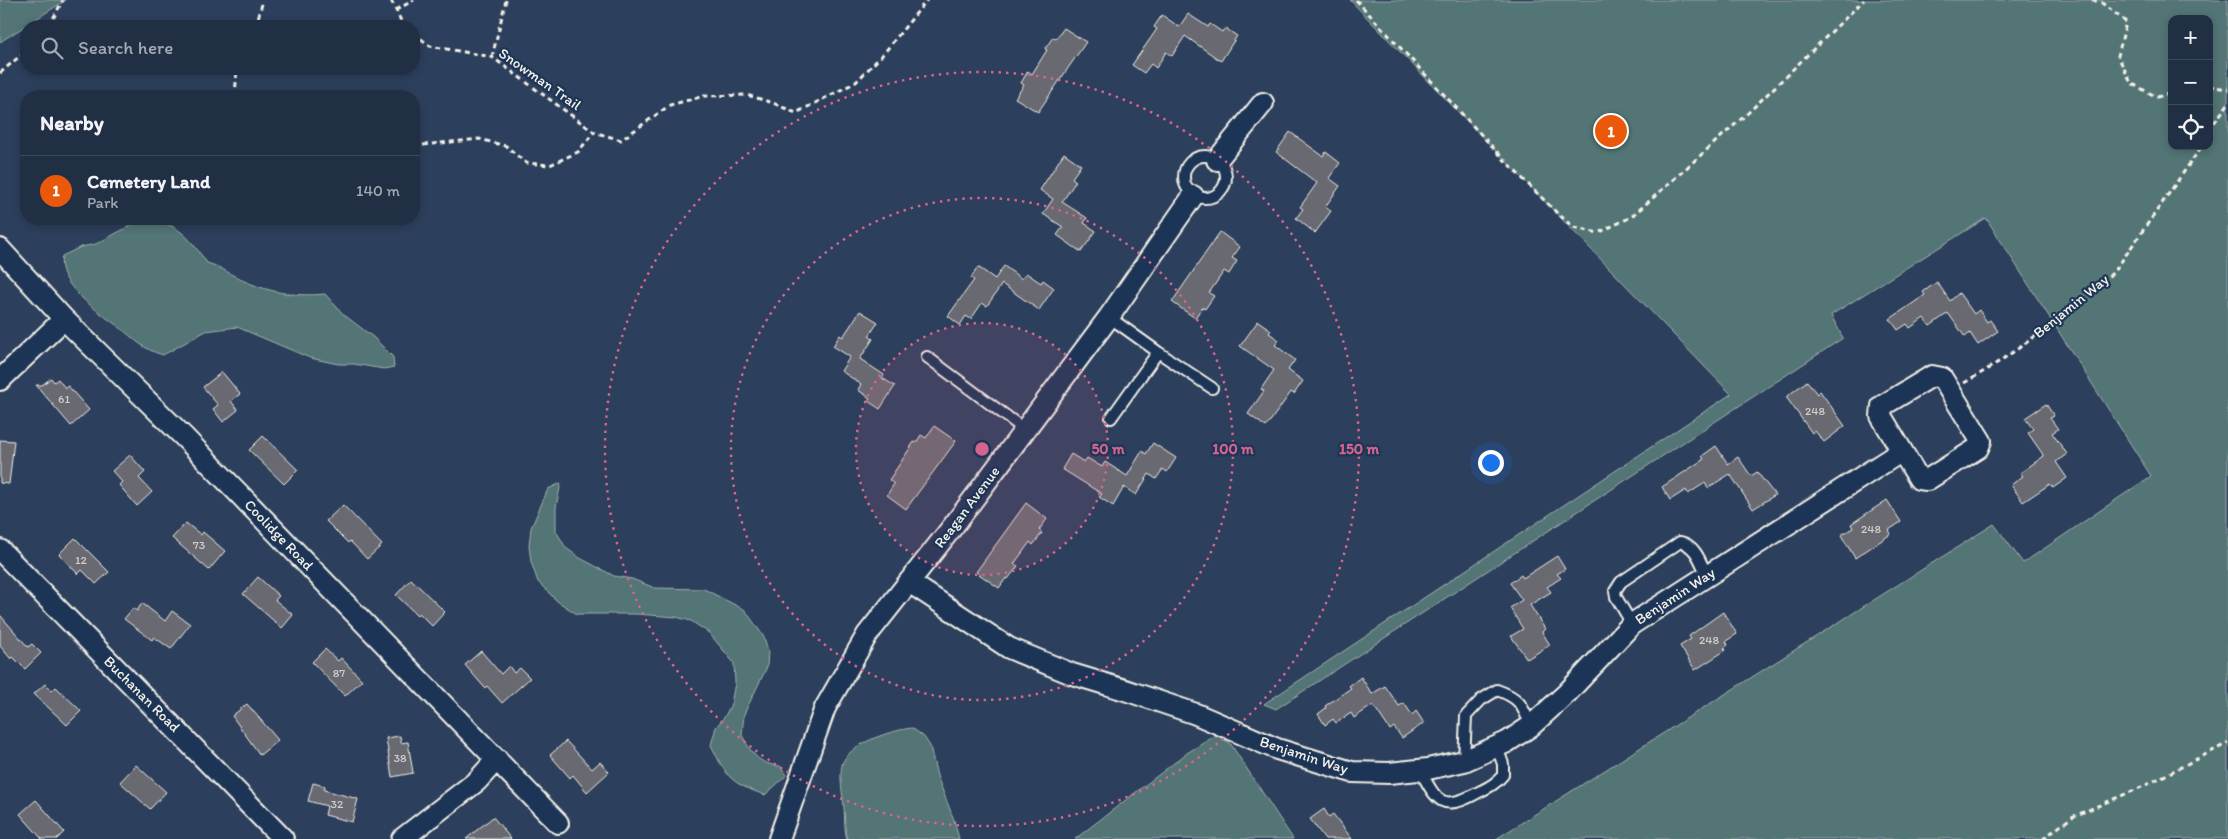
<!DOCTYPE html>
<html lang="en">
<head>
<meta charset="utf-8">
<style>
  body { margin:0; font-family:Itim,sans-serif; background:#29374c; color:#f1f3f6 }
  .controls { position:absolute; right:15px; top:15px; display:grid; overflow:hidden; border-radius:10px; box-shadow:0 2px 8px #0003 }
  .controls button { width:45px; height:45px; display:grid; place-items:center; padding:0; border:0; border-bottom:1px solid #3e4a5e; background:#212f45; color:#f1f3f6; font:25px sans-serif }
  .you { position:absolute; left:1490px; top:462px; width:18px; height:18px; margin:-12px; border:4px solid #fff; border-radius:50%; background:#1a73e8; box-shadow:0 0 0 8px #1a73e833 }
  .badge { display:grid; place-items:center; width:32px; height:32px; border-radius:50%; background:#ea580c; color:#fff; font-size:16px; font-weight:700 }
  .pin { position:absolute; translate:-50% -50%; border:2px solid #fff; box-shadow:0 1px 5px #0006 }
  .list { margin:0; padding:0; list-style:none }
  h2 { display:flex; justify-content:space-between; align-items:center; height:65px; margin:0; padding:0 20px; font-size:21px }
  h2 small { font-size:16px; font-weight:400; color:#a2a9b3 }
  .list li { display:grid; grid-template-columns:32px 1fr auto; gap:15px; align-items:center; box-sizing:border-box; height:70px; padding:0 20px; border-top:1px solid #3e4a5e }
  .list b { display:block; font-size:19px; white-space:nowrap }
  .list p { margin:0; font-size:16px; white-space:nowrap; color:#a2a9b3 }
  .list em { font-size:16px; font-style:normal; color:#a2a9b3 }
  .icon { flex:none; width:28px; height:28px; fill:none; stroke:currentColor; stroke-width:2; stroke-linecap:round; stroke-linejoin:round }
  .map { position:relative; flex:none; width:2228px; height:839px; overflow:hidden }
  .search { position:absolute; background:#212f45; box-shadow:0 2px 8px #0003; left:20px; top:20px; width:400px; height:55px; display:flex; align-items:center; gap:12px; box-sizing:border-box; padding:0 18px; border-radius:20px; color:#a2a9b3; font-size:19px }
  .panel { position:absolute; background:#212f45; box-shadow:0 2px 8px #0003; left:20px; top:90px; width:400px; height:135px; border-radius:20px }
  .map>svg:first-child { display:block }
  .green { fill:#537474; stroke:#a4b2ae; fill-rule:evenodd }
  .building { fill:#676971; stroke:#f4f1e8 }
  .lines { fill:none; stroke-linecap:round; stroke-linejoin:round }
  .lane-casing { stroke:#f4f1e8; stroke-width:14 }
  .street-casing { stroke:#f4f1e8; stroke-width:24 }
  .path { stroke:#f4f1e8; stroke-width:3; stroke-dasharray:5 4; stroke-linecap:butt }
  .lane { stroke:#1d3557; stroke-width:10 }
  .street { stroke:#1d3557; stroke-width:20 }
  .ring { fill:none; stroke:#d4648c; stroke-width:2.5; stroke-dasharray:2.5 5 }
  .labels { text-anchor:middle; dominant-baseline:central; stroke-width:4.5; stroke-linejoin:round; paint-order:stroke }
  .number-label { font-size:12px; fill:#d1cfca }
  .street-label { font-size:15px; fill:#f4f1e8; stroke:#1d3557 }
  .centre { fill:#d4648c; stroke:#1d3557; stroke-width:2.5 }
  .ring-label { font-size:15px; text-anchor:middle; font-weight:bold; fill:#d4648c; stroke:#1d3557; stroke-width:4.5; stroke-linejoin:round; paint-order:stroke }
</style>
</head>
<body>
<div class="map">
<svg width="2228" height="839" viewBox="0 0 2228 839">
  <rect width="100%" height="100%" fill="#2c3f5c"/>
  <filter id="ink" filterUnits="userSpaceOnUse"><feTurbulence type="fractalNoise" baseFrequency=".02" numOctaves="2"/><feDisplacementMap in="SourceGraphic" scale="10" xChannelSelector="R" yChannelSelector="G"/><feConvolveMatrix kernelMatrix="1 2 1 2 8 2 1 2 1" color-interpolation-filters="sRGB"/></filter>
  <g filter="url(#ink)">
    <path class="green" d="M 0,0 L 66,0 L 0,42 Z
      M 1350,0 L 2228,0 L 2228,839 L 1496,839 L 1994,524 L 2023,563 L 2151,476 L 1986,218 L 1831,315 L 1843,338 L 1276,709 L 1264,704 L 1731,394 ZM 2172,19 L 2209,19 L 2209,146 L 2172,146 Z
      M 143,219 C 178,222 188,236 207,263 C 219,266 227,272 238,278 C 267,292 293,297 325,294 L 343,314 L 373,337 L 393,357 L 394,367 L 384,369 L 354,364 L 338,364 L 310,358 L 237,327 L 206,331 L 163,355 C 142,349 135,339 119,327 C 99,312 55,284 62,256 L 81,247 L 96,244 Z
      M 561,483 L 556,507 L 556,531 L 566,548 L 580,558 L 614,576 L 632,579 L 655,588 L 704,589 L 745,610 L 764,637 L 768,651 L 767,667 L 744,714 L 742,735 C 752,754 758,764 780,766 L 787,775 L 765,795 C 730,783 727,778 711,745 L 716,727 L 725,716 L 731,704 L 735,683 L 734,663 L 709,633 L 691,621 L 676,617 L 636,614 L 577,614 L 557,601 L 538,582 L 531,562 L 529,545 L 531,528 L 548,489 Z
      M 912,728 L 924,737 L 930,746 L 937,776 L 954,820 L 959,839 L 847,839 C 844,829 845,818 844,808 C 843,794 839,780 842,765 C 847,744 892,730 912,728 Z
      M 1216,735 L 1230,743 L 1293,839 L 1075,839 L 1187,753 Z"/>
    <path class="building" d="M 1188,14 L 1208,27 L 1210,24 L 1222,32 L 1225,28 L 1237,36 L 1221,61 L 1185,36 L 1172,56 L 1166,52 L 1156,68 L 1151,64 L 1144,73 L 1132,65 L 1157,29 L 1154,27 L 1162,15 L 1179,27 Z
      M 1064,28 L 1086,42 L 1038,112 L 1015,98 L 1024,85 L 1021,83 L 1028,71 L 1032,74 L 1047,50 L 1045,49 L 1053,37 L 1056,39 Z
      M 1290,132 L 1323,156 L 1326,152 L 1340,163 L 1329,178 L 1340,186 L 1325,207 L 1331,211 L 1315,233 L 1296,218 L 1303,209 L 1300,207 L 1317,183 L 1276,152 Z
      M 1064,153 L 1081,165 L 1072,178 L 1076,181 L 1062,202 L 1087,218 L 1084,223 L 1096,231 L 1081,252 L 1057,235 L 1063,227 L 1043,214 L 1053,199 L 1040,190 Z
      M 1220,232 L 1240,247 L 1232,258 L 1237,261 L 1229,274 L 1224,271 L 1209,293 L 1214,296 L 1205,309 L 1202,307 L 1195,318 L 1172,302 Z
      M 1004,266 L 1022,279 L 1026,273 L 1041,283 L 1043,280 L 1054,288 L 1039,310 L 1002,284 L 987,306 L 982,303 L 971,319 L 966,316 L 960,325 L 948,316 L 974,280 L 971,278 L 978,267 L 995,279 Z
      M 1937,282 L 1950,301 L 1959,293 L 1974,314 L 1979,310 L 1987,322 L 1990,320 L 1998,331 L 1978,345 L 1970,333 L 1965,337 L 1948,313 L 1930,326 L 1924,318 L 1910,328 L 1907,324 L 1898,330 L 1890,319 L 1925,295 L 1923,292 Z
      M 860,311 L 878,322 L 869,336 L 873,339 L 860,359 L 884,375 L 882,378 L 895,386 L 880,409 L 868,401 L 870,398 L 858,390 L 861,384 L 841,371 L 850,357 L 833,346 L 840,335 L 843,337 Z
      M 1258,321 L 1271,330 L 1269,333 L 1279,340 L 1275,345 L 1295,360 L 1288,370 L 1303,381 L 1294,394 L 1291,392 L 1266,427 L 1248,414 L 1264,391 L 1261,389 L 1274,370 L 1240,346 Z
      M 222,372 L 240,394 L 231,401 L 238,410 L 223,422 L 213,409 L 218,405 L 203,387 Z
      M 51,378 L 54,382 L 58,379 L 65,388 L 68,386 L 89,410 L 71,426 L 36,385 L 42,385 Z
      M 1807,381 L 1817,394 L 1820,391 L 1845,426 L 1824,442 L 1815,431 L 1812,433 L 1786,397 Z
      M 2046,404 L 2054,416 L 2050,418 L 2058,429 L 2052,433 L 2067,454 L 2056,462 L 2067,478 L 2053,488 L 2050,484 L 2023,502 L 2011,485 L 2023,476 L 2020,473 L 2044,456 L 2028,433 L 2033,429 L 2025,418 Z
      M 934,426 L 956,441 L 906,509 L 887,495 L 894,484 L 889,480 L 914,442 L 916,443 L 921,435 L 926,438 Z
      M 263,436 L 298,470 L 284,484 L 249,450 Z
      M 0,440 L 14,441 L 9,484 L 0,483 Z
      M 1153,443 L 1176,458 L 1167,472 L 1163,469 L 1156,479 L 1149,474 L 1136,495 L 1124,487 L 1113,506 L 1099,497 L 1102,494 L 1062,469 L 1071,454 L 1084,462 L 1087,458 L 1102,467 L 1105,462 L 1127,476 L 1142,451 L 1146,454 Z
      M 1716,446 L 1728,464 L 1738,457 L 1751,476 L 1757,472 L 1775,495 L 1753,509 L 1730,474 L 1708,488 L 1705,483 L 1688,494 L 1686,490 L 1670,500 L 1662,487 L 1704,459 L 1702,456 Z
      M 130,455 L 145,472 L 139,478 L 152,492 L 137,506 L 119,485 L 122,482 L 112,471 Z
      M 1887,500 L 1901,522 L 1889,530 L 1891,534 L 1855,558 L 1841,535 L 1853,528 L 1851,524 Z
      M 1026,503 L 1047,519 L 1039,530 L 1042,533 L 1033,545 L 1030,542 L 1014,564 L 1018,566 L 1008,579 L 1006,578 L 999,588 L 976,572 Z
      M 343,505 L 382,545 L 367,559 L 350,541 L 348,543 L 326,521 Z
      M 186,523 L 201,535 L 203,532 L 225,551 L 209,570 L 172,538 Z
      M 75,538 L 109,572 L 96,584 L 82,570 L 78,574 L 59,554 Z
      M 1557,556 L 1565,569 L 1557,574 L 1561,578 L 1547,587 L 1551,592 L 1530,605 L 1545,629 L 1542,632 L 1550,645 L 1527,659 L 1511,636 L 1523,629 L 1510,608 L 1522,600 L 1510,583 L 1521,575 L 1523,578 Z
      M 258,577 L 279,596 L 275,600 L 293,615 L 282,628 L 243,594 Z
      M 411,579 L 445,612 L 432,626 L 419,613 L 417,615 L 396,595 Z
      M 142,603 L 165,621 L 172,611 L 190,624 L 171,649 L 154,637 L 152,640 L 124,619 L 133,608 L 137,611 Z
      M 1723,612 L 1737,634 L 1726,641 L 1728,645 L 1724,648 L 1726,650 L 1695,670 L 1680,646 L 1691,639 L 1689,636 Z
      M 0,615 L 28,647 L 32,644 L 41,653 L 25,669 L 13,657 L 11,659 L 0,646 Z
      M 325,649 L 338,661 L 341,658 L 362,680 L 345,696 L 312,662 Z
      M 481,651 L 501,674 L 509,666 L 514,673 L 520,668 L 530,678 L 502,703 L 487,686 L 485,688 L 465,665 Z
      M 1361,677 L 1372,694 L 1385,686 L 1399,706 L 1404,703 L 1412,715 L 1416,711 L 1424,723 L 1402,738 L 1394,727 L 1390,730 L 1373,705 L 1354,718 L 1351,713 L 1336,723 L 1333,719 L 1325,725 L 1318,714 L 1326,708 L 1325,706 L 1351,688 L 1349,686 Z
      M 45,684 L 52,691 L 56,687 L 81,711 L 67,725 L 34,694 Z
      M 247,704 L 278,740 L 260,755 L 232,716 Z
      M 400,736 L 401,743 L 408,742 L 413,773 L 392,777 L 386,738 Z
      M 566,741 L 592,769 L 600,762 L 609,772 L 587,792 L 573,775 L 570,778 L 550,755 Z
      M 136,765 L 166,792 L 150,809 L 120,782 Z
      M 313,783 L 325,786 L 324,790 L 358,799 L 352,822 L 325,815 L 327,806 L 308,801 Z
      M 36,800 L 64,832 L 57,839 L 42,839 L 20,814 Z
      M 1324,809 L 1329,817 L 1333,814 L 1352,839 L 1325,839 L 1310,819 Z
      M 493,817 L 511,839 L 466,839 Z"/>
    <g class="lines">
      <g class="lane-casing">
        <path id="lane" d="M1184 177a21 21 0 1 1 42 0a21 21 0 1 1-42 0Z
          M 1109,317 L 1158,352
          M 927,357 L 1025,430
          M 1111,418 L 1158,352 L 1212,388
          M 1632,624 L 1616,597 L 1615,591 L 1621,582 L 1680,542 C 1696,545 1701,563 1707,576
          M 1464,761 L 1466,716 L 1481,700 L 1497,690 C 1520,698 1522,705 1531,726
          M 1420,770 C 1437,802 1442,812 1477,793 C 1487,788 1496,784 1503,775 L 1503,764 L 1497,747"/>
      </g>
      <g class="street-casing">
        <path id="street" d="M 1217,160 L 1263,103
          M 0,249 L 64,319 L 185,438 L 558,823
          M 0,380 L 64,319
          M 0,550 L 283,839
          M 909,582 L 1009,648 L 1072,674 L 1125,690 L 1196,714 L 1277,749 L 1352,772 L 1389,773 L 1428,769 L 1464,761 L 1507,742 L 1531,726 L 1567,693 L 1632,624 L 1902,451 L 1919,479 L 1927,480 L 1978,448 L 1981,441 L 1942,378 L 1932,376 L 1882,406 L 1881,416 L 1902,451
          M 402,839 L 477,781 L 497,759
          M 779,839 L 825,708 L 867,635 L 954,525 L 1109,317 L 1193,196"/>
      </g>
      <path class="path" d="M 391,0 L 402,23 L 406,26
        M 1356,0 L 1514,170 L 1556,212 L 1573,227 L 1598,233 L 1631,217 L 1655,196 L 1749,112 L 1864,0
        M 2092,0 L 2102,3 L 2126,22 L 2118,56 L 2131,83 L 2157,97 L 2172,93
        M 396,10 L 414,0
        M 49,26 L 63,0
        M 256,26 L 263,0
        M 414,33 L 430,46 L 492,57 L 594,132 L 621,140 L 670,105 L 704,96 L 747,95 L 773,103 L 796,113 L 856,82 L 884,53 L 927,0
        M 492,57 L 506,0
        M 0,73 L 26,51
        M 2209,86 L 2228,89
        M 235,96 L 237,69
        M 2209,130 L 2228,104
        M 414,146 L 479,139 L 506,146 L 526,163 L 550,165 L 578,152 L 594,132
        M 1964,383 C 2005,360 2042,332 2078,302 C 2092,291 2104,282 2116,269 L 2202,146
        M 2043,839 L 2072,817 L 2144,786 L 2228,743"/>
      <use href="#lane" class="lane"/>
      <use href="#street" class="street"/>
    </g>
  </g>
  <circle cx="982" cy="449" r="126" fill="#d4648c" fill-opacity=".12"/>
  <g class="ring">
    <circle cx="982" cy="449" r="126"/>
    <circle cx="982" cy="449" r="251"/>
    <circle cx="982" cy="449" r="377"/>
  </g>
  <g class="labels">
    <g class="number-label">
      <text x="64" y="399">61</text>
      <text x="1815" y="411">248</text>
      <text x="1871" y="529">248</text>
      <text x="199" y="545">73</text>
      <text x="81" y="560">12</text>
      <text x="1709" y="640">248</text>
      <text x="339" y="673">87</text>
      <text x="400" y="758">38</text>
      <text x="337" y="804">32</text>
    </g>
    <g class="street-label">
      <text transform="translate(540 79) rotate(35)">Snowman Trail</text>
      <text transform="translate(2071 306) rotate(-39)">Benjamin Way</text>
      <text transform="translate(967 507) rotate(-53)">Reagan Avenue</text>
      <text transform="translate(279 535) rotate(46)">Coolidge Road</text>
      <text transform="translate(1675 596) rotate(-33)">Benjamin Way</text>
      <text transform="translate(142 694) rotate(45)">Buchanan Road</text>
      <text transform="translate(1304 755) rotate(18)">Benjamin Way</text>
    </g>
  </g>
  <circle cx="982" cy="449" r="8" class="centre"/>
  <g class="ring-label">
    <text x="1108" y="454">50 m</text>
    <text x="1233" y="454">100 m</text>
    <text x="1359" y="454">150 m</text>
  </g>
</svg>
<div class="controls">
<button>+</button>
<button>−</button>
<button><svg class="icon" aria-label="locate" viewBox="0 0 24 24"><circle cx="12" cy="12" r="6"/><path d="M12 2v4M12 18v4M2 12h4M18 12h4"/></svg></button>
</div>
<div class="you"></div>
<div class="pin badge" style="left:1611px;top:131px">1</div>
<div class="search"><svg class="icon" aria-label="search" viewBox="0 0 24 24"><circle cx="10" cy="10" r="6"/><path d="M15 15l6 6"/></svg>Search here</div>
<section class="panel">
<h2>Nearby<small></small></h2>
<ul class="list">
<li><span class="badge">1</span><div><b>Cemetery Land</b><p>Park</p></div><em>140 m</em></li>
</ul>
</section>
</div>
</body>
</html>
